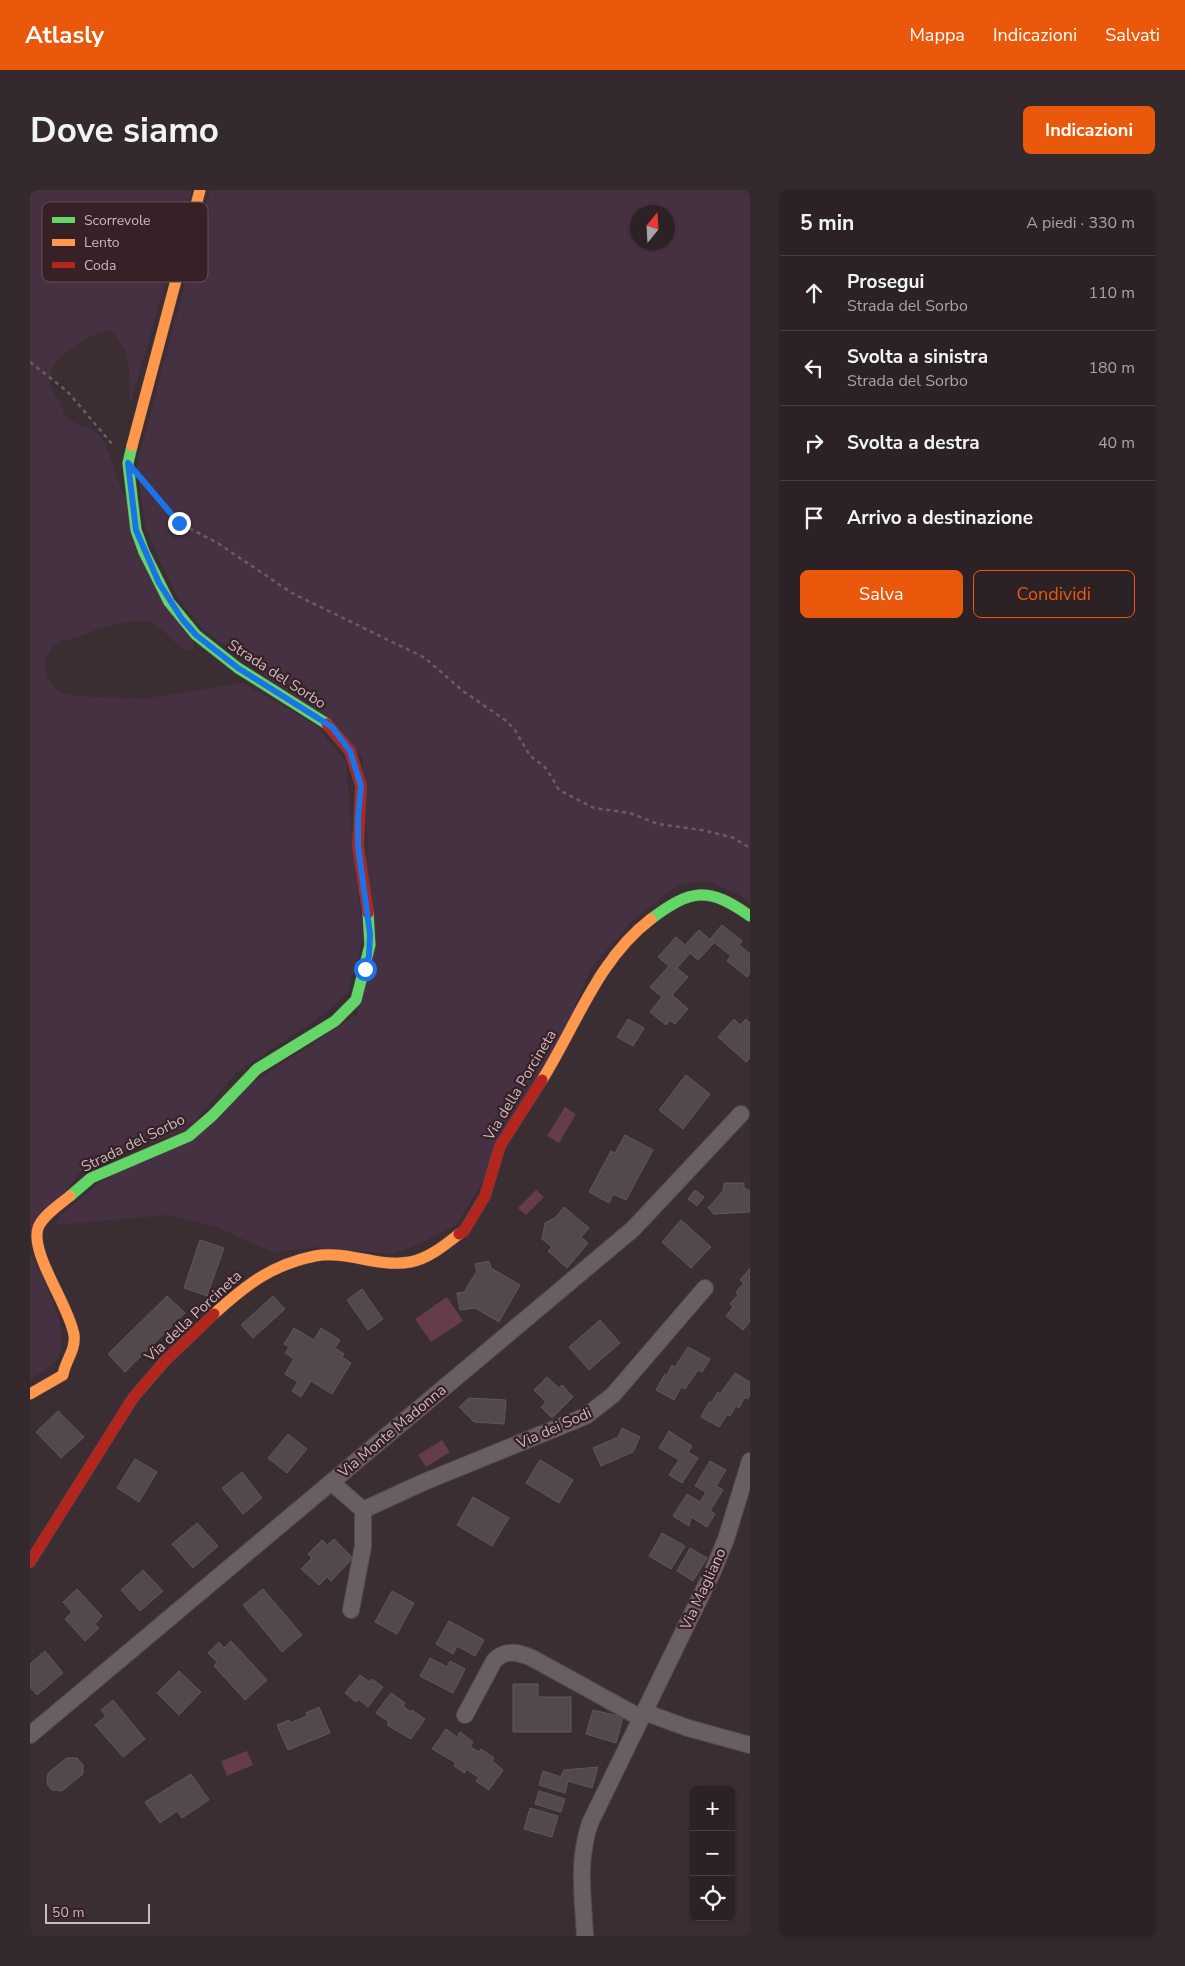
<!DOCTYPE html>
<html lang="it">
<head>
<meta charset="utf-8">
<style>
  body { margin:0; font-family:"Nunito Sans",sans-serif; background:#342a2e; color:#f1f3f6 }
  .controls { position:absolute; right:15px; bottom:15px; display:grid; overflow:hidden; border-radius:8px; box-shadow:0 1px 4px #0004 }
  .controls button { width:45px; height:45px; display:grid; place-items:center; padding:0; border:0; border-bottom:1px solid #483f43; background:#2c2226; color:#f1f3f6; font:25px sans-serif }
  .compass { position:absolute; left:600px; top:15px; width:45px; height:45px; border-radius:50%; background:#2c2226; box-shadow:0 1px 4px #0004; rotate:18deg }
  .scale { position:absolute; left:15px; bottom:12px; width:105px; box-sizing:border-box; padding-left:5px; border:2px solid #cbb9bd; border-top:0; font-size:14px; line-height:18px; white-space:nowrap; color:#cbb9bd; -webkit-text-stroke:4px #372127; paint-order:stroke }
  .stop { position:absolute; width:15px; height:15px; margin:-11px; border:4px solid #1a73e8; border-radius:50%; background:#fff }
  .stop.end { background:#1a73e8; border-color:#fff; box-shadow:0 1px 5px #0008 }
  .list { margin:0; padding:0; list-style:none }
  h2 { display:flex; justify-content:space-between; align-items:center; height:65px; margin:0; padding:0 20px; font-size:21px }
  h2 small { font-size:16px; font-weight:400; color:#a6a4a7 }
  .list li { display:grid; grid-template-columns:32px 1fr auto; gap:15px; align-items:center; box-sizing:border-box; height:75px; padding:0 20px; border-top:1px solid #483f43 }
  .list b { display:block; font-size:19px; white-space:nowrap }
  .list p { margin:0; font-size:16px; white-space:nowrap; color:#a6a4a7 }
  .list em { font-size:16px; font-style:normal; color:#a6a4a7 }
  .actions { display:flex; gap:10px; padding:15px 20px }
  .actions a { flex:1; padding:11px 0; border:1px solid #ea580c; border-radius:8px; text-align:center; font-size:18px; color:#ea580c }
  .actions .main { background:#ea580c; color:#fff }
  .icon { flex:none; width:28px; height:28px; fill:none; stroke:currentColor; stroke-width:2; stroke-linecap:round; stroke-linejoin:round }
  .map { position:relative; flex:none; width:720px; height:1746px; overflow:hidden; border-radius:8px }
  header { display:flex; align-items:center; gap:30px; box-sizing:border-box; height:70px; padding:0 25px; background:#ea580c; color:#fff }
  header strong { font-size:24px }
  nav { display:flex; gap:28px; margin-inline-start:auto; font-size:18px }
  .intro { display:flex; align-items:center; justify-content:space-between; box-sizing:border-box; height:120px; padding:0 30px }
  h1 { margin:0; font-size:35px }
  .button { padding:12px 22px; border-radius:8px; background:#ea580c; color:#fff; font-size:18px; font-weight:700 }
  main { display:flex; gap:30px; padding:0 30px }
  aside { flex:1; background:#2c2226; border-radius:8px; box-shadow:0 1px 4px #0004 }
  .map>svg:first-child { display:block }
  .green { fill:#463143; fill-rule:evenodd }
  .water { fill:#653d49 }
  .building { fill:#53484b; stroke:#63565a }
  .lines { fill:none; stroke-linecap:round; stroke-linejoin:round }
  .street-casing { stroke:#544a4d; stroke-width:18 }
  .fast-casing { stroke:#544a4d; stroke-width:12 }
  .slow-casing { stroke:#544a4d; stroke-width:12 }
  .jam-casing { stroke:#544a4d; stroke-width:12 }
  .path { stroke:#685e61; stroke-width:2.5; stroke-dasharray:4 4; stroke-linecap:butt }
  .street { stroke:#695e61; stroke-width:16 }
  .fast { stroke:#63d668; stroke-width:11 }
  .slow { stroke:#ff974d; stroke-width:11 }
  .jam { stroke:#b3261e; stroke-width:11 }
  .route { stroke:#1a73e8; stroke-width:6 }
  .labels { text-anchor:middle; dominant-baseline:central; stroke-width:4.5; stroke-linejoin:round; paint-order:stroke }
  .street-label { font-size:15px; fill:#cbb9bd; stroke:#372127 }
  .key { fill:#372127; stroke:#634f54; stroke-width:1 }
  .key-label { font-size:14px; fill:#cbb9bd }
</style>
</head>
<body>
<header>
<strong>Atlasly</strong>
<nav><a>Mappa</a><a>Indicazioni</a><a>Salvati</a></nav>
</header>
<div class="intro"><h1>Dove siamo</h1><a class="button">Indicazioni</a></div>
<main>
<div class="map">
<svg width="720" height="1746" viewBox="0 0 720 1746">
  <rect width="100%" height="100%" fill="#3b2e32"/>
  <path class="green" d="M 0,0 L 162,0 L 100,215 C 99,189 103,155 79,140 C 49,149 0,176 29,210 C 40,246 57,227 72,249 C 81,263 84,283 92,299 C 116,350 140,401 163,452 L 164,461 C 146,460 139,442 124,434 C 104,423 59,443 39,450 L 29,451 L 18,463 L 15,472 L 17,488 L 28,501 L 44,506 L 112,509 L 212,493 L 284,534 L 316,571 L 323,661 L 333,747 L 318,802 L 297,822 L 208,881 L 160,936 L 112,957 L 78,966 L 47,985 L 0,1048 Z
    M 180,0 L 720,0 L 720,712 L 708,704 L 677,691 L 649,694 L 601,732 L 561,778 L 536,837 L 446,1003 L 426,1035 L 386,1055 L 362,1064 L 289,1057 L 242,1062 L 187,1037 L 138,1025 L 25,1035 L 32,1024 L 66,996 L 328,824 L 338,656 L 332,566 L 233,484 L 173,439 L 147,407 L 115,337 L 107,274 ZM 608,22 L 638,22 L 638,52 L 608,52 Z
    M 0,1062 C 12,1088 48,1149 23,1174 C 17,1180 7,1185 0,1190 Z"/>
  <path class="water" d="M 535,917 L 546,924 L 529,953 L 517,946 Z
    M 506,1000 L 514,1007 L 496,1025 L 488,1018 Z
    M 417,1107 L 433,1131 L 401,1152 L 385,1129 Z
    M 412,1250 L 420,1262 L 396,1277 L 388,1265 Z
    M 217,1561 L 223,1575 L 197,1586 L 191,1571 Z"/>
  <path class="building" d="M 692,735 L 712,751 L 709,755 L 720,764 L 720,783 L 717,787 L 697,771 L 701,766 L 680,749 Z
    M 669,740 L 684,753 L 668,770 L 660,763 L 647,778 L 658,787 L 642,805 L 658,819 L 645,834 L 640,830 L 636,835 L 620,822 L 632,807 L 620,797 L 639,776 L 628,767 L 646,747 L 655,755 Z
    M 598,829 L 614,838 L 603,856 L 587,847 Z
    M 704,829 L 710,835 L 716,829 L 720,833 L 720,868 L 716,872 L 688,847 Z
    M 656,885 L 680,904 L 653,939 L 629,920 Z
    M 595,945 L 623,960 L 596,1010 L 583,1004 L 579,1013 L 559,1002 L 581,961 L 585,963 Z
    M 694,993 L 714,993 L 714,998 L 720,1001 L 720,1022 L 684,1024 L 678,1018 L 693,1001 Z
    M 665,1000 L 674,1007 L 667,1016 L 658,1009 Z
    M 534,1017 L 559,1038 L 551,1047 L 558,1053 L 537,1078 L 518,1061 L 522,1057 L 512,1049 L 515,1033 L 526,1027 Z
    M 651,1030 L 681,1057 L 661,1078 L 632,1052 Z
    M 170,1050 L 194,1058 L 177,1106 L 154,1098 Z
    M 459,1071 L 461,1078 L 490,1095 L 469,1132 L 445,1118 L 430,1120 L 427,1103 L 434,1102 L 447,1081 L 445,1074 Z
    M 720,1078 L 720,1131 L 713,1140 L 696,1126 L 703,1117 L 700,1114 L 708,1105 L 706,1102 L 714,1093 L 710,1090 Z
    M 332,1099 L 353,1129 L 338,1140 L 317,1110 Z
    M 137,1106 L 155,1123 L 95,1182 L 78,1164 Z
    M 243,1106 L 255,1119 L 223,1148 L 211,1135 Z
    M 570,1130 L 590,1153 L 559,1180 L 539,1157 Z
    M 264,1138 L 284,1150 L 291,1138 L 310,1150 L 305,1158 L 314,1164 L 312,1167 L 321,1173 L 302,1204 L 281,1191 L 271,1207 L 262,1201 L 268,1192 L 255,1184 L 264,1169 L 255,1163 L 259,1157 L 254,1154 Z
    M 658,1157 L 680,1169 L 672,1182 L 668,1180 L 655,1199 L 651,1197 L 644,1210 L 626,1200 L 635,1184 L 637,1185 L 642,1175 L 645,1177 Z
    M 705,1183 L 720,1192 L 720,1205 L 718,1209 L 715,1207 L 709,1218 L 706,1216 L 700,1226 L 697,1225 L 689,1237 L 671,1227 L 679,1212 L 681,1213 L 688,1202 L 690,1204 Z
    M 517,1187 L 529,1198 L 532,1195 L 543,1207 L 522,1228 L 511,1217 L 516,1212 L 504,1200 Z
    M 439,1208 L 476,1210 L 474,1234 L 444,1232 L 429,1217 Z
    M 28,1221 L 54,1247 L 31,1268 L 6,1242 Z
    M 592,1238 L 610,1247 L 603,1262 L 571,1276 L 563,1258 L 588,1247 Z
    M 639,1241 L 662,1256 L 658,1262 L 668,1268 L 652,1293 L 639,1285 L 649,1270 L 629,1258 Z
    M 258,1244 L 277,1259 L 257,1283 L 238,1268 Z
    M 105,1269 L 127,1282 L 109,1312 L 87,1298 Z
    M 510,1270 L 543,1290 L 529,1313 L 496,1293 Z
    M 680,1271 L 696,1280 L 686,1296 L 693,1300 L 680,1321 L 685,1324 L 677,1337 L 661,1327 L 659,1336 L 643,1326 L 657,1304 L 670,1312 L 676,1302 L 665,1296 Z
    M 212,1282 L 232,1308 L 213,1324 L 192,1298 Z
    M 443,1307 L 479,1328 L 462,1356 L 427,1335 Z
    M 167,1333 L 188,1356 L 163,1378 L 142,1354 Z
    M 632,1343 L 655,1356 L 641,1379 L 619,1366 Z
    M 304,1349 L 323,1368 L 301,1391 L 297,1387 L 289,1395 L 271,1379 L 282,1368 L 278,1364 L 292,1350 L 297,1355 Z
    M 660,1358 L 677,1368 L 663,1391 L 647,1381 Z
    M 113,1380 L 133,1401 L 110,1421 L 91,1400 Z
    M 47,1399 L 72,1426 L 65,1434 L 69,1438 L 55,1451 L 35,1429 L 42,1422 L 33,1412 Z
    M 233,1399 L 272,1445 L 252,1462 L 213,1415 Z
    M 362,1401 L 384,1413 L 367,1444 L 345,1432 Z
    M 419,1431 L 454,1450 L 445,1466 L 427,1456 L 423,1464 L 406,1454 Z
    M 201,1451 L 237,1490 L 215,1510 L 184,1476 L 187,1472 L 178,1463 L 189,1452 L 194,1458 Z
    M 15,1461 L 33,1483 L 7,1505 L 0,1497 L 0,1474 Z
    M 400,1468 L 417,1477 L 420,1471 L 435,1479 L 423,1503 L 390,1486 Z
    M 149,1481 L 171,1502 L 149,1525 L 127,1503 Z
    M 330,1485 L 340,1492 L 342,1489 L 353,1497 L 338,1517 L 328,1509 L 326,1512 L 315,1503 Z
    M 483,1494 L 508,1494 L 508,1507 L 541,1507 L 541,1542 L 483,1542 Z
    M 361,1503 L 375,1513 L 373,1516 L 381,1522 L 382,1520 L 395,1529 L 381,1549 L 357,1535 L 359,1532 L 346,1523 Z
    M 83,1510 L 115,1549 L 93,1567 L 65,1535 L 76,1526 L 71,1520 Z
    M 289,1517 L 300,1543 L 258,1560 L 247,1535 L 259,1530 L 260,1533 L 277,1526 L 276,1523 Z
    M 563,1520 L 593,1527 L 586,1553 L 556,1544 Z
    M 416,1539 L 427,1547 L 430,1542 L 443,1552 L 440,1557 L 449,1562 L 451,1559 L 464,1568 L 462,1571 L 473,1580 L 459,1600 L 446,1591 L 449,1588 L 436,1579 L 435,1583 L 424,1576 L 426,1573 L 402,1559 Z
    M 37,1568 L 47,1568 L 53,1575 L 53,1584 L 32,1601 L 22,1600 L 17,1594 L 18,1583 Z
    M 568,1577 L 562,1598 L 538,1591 L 535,1603 L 509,1595 L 513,1581 L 531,1587 L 534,1580 Z
    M 161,1584 L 179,1610 L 152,1628 L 147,1621 L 130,1633 L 115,1612 Z
    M 509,1601 L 535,1609 L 531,1622 L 505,1614 Z
    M 500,1618 L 528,1626 L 522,1647 L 494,1639 Z"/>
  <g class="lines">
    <g class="street-casing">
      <path id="street" d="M 301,1292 L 333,1320 L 333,1356 L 321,1420
        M 333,1320 L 394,1292 L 556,1226 L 583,1205 L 675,1098
        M 614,1522 L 658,1538 L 720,1555
        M 435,1525 L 464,1471 C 475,1459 488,1462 502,1468 L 611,1528
        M 0,1545 L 603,1039 L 711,924
        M 555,1746 C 553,1706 547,1672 560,1633 L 683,1381 L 696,1349 L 720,1271"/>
    </g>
    <g class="fast-casing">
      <path id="fast" d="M 102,256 L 98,273 L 106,340 L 114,362 L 139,412 L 166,445 L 208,478 L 297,534
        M 621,729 C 661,699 678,696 720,726
        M 40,1006 L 61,988 L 159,946 L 183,925 L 227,879 L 305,831 L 326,810 L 340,755 L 338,723"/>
    </g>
    <g class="slow-casing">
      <path id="slow" d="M 102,256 L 170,0
        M 512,890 C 546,836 568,769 621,729
        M 184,1124 C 216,1095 241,1075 285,1066 C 317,1060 348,1078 380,1072 C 398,1069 415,1055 429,1044
        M 0,1204 L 33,1185 C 35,1171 46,1160 44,1145 C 39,1115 0,1064 8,1038 C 12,1026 30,1014 40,1006"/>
    </g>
    <g class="jam-casing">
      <path id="jam" d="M 297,534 L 320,561 L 331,596 L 328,656 L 338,723
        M 429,1044 L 434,1041 L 455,1006 L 470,956 L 512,890
        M 0,1372 L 103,1208 L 134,1172 L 184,1124"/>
    </g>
    <path class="path" d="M 0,172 L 37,201 L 83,255
      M 121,299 L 149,333 L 186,352 L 262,403 L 395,468 L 433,501 L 475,530 L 485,540 L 500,566 L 514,576 L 521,586 L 529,600 L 564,618 L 600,623 L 628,634 L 672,640 L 704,648 L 720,658"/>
    <use href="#street" class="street"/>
    <use href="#fast" class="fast"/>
    <use href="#slow" class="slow"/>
    <use href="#jam" class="jam"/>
  </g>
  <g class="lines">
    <path class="route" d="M 149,333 L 98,273 L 106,340 L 129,393 L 152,429 L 166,445 L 208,478 L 302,537 L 320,561 L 331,596 L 328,629 L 328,656 L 340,744 L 339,766 L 335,779"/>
  </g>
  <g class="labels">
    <g class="street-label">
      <text transform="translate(247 484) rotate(33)">Strada del Sorbo</text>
      <text transform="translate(490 895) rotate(-59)">Via della Porcineta</text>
      <text transform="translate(103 953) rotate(-26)">Strada del Sorbo</text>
      <text transform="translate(163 1126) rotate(-43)">Via della Porcineta</text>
      <text transform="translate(524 1238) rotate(-24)">Via dei Sodi</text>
      <text transform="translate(362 1241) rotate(-40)">Via Monte Madonna</text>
      <text transform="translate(673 1399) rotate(-65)">Via Magliano</text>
    </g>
  </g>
  <rect x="12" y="12" width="166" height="80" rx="8" class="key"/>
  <rect x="22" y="27" width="23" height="6" fill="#63d668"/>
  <rect x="22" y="49" width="23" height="7" fill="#ff974d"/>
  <rect x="22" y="72" width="23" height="6" fill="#b3261e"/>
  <g class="key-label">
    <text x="54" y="35">Scorrevole</text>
    <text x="54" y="57">Lento</text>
    <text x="54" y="80">Coda</text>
  </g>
</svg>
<div class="controls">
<button>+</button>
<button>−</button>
<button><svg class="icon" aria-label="locate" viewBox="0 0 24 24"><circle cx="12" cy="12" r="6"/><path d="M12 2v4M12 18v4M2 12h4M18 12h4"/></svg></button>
</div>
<svg class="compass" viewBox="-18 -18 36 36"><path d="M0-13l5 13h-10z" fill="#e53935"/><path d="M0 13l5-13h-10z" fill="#a6a4a7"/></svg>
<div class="scale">50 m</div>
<div class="stop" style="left:335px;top:779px"></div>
<div class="stop end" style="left:149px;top:333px"></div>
</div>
<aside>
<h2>5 min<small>A piedi · 330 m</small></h2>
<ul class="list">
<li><svg class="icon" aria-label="ahead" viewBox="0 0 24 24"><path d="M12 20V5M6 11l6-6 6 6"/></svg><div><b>Prosegui</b><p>Strada del Sorbo</p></div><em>110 m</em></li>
<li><svg class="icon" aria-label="left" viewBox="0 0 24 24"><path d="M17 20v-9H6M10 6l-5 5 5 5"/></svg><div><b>Svolta a sinistra</b><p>Strada del Sorbo</p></div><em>180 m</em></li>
<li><svg class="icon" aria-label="right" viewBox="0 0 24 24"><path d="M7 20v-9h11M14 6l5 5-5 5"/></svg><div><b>Svolta a destra</b></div><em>40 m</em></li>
<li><svg class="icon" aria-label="arrive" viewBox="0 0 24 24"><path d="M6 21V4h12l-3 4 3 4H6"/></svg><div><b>Arrivo a destinazione</b></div></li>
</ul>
<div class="actions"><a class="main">Salva</a><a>Condividi</a></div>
</aside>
</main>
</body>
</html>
